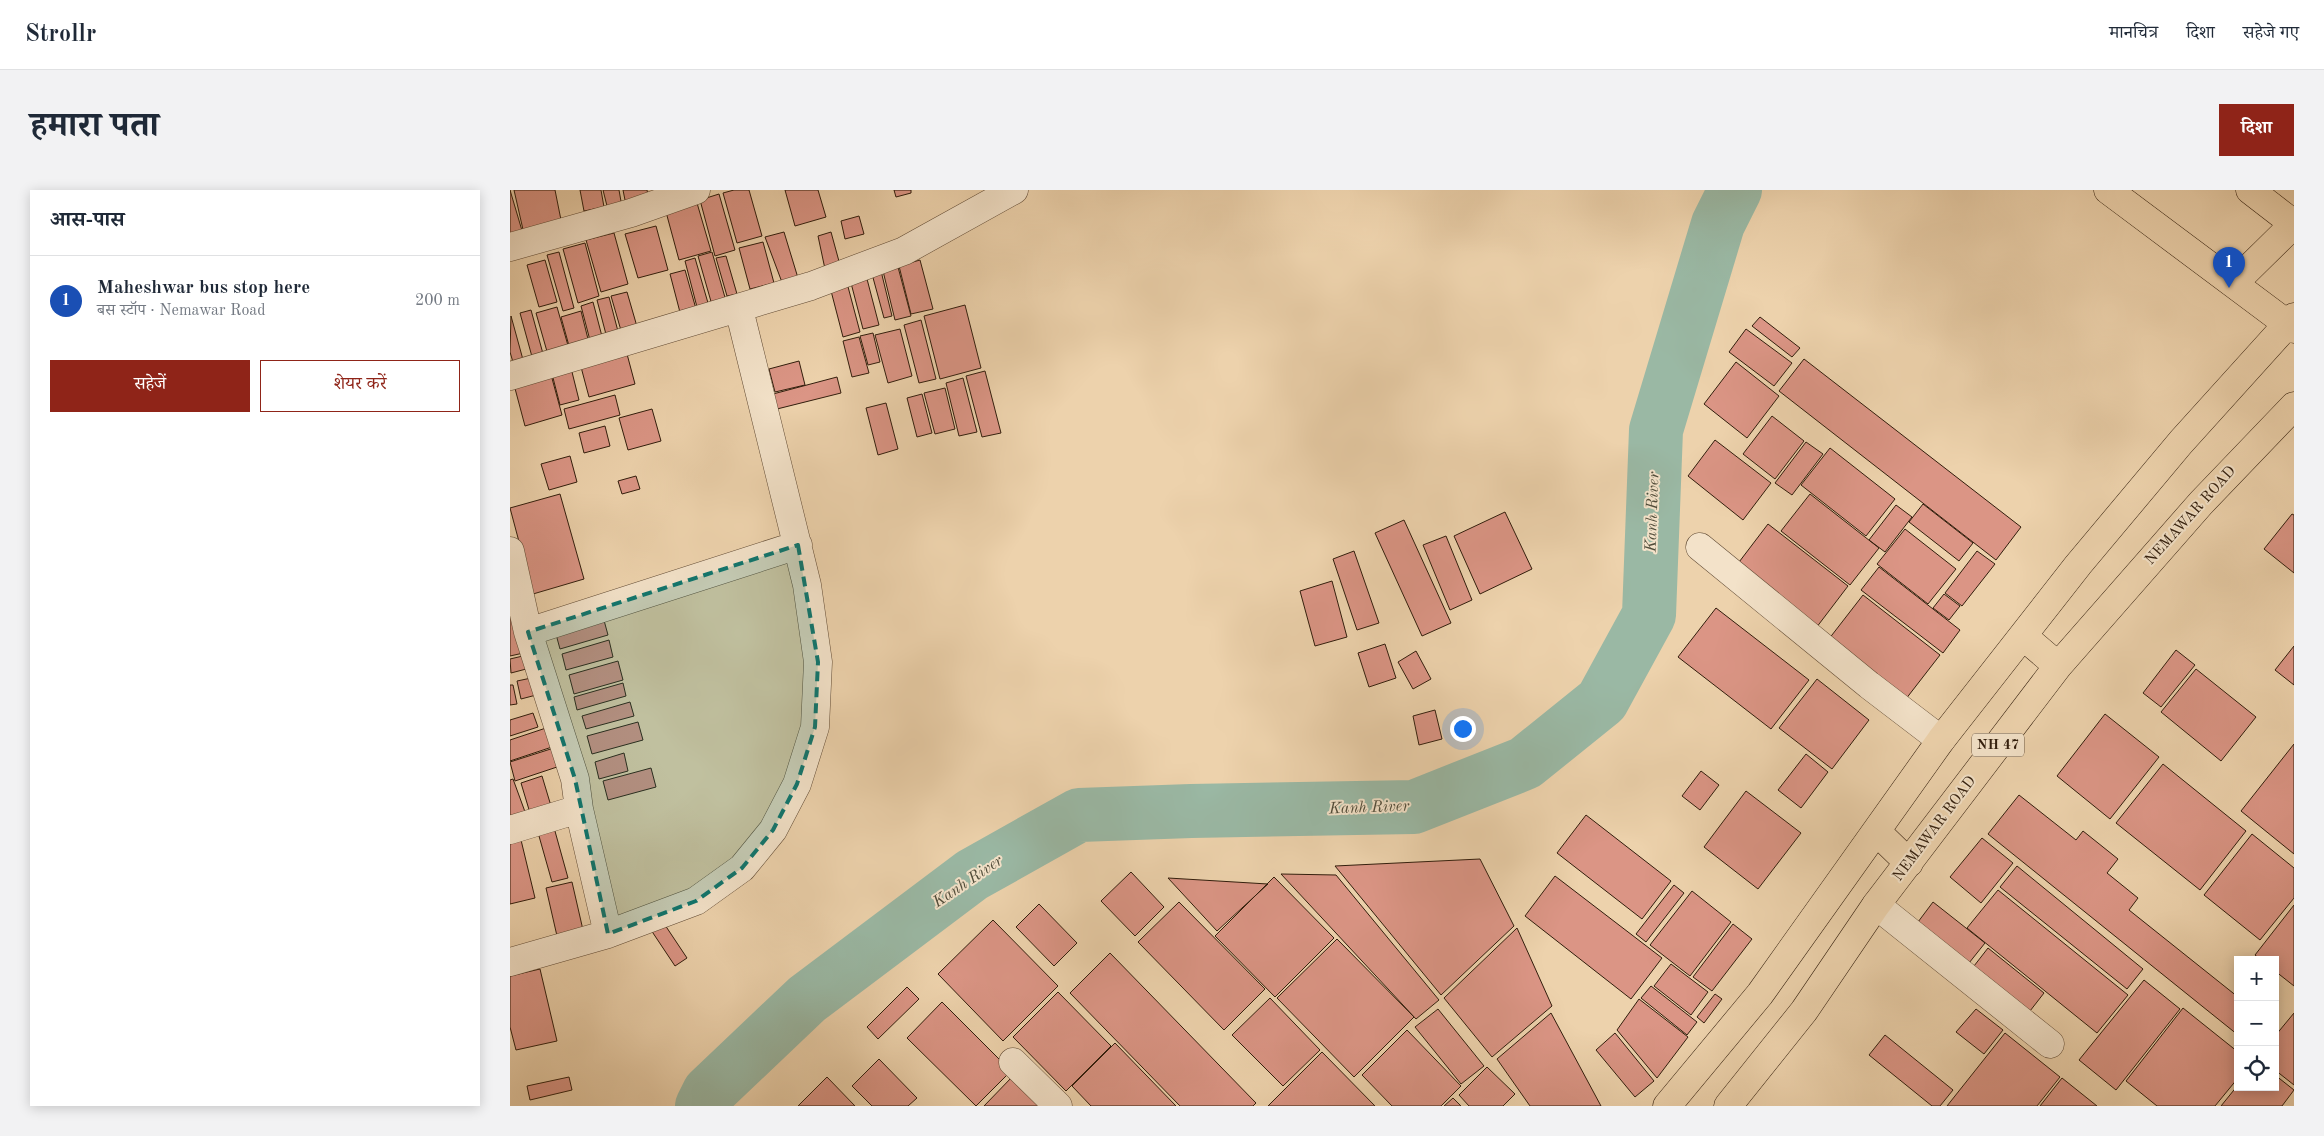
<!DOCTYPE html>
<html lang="hi">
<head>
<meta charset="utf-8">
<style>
  body { margin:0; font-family:"Old Standard TT","Noto Serif Devanagari",serif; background:#f2f2f3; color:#1f2937 }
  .controls { position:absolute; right:15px; bottom:15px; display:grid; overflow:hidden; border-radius:0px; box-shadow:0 2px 12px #0003 }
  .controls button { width:45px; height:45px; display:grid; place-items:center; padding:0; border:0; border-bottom:1px solid #e0e1e3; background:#fff; color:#1f2937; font:25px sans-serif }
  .you { position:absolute; left:952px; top:538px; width:18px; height:18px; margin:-12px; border:4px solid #fff; border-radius:50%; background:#1a73e8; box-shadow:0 0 0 8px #1a73e833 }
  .badge { display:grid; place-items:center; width:32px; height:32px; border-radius:50%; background:#8f2418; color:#fff; font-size:16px; font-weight:700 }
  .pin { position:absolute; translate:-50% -41px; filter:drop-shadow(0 1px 2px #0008) }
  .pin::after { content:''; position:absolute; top:26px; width:18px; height:15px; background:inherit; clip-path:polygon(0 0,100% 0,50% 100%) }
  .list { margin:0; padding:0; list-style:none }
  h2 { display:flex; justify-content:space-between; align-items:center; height:65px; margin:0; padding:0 20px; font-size:21px }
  h2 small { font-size:16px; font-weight:400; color:#747a83 }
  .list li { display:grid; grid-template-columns:32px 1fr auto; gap:15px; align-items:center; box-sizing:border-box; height:90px; padding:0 20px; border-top:1px solid #e0e1e3 }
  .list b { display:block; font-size:19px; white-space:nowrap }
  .list p { margin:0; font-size:16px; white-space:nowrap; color:#747a83 }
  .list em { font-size:16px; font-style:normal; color:#747a83 }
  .actions { display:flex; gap:10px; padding:15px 20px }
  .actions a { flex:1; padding:11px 0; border:1px solid #8f2418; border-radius:0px; text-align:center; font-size:18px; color:#8f2418 }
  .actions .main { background:#8f2418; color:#fff }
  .icon { flex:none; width:28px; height:28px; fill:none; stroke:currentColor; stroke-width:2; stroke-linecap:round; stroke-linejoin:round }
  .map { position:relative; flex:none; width:1784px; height:916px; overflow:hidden; border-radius:0px }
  header { display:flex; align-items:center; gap:30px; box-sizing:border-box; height:70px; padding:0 25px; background:#fff; border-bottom:1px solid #e0e1e3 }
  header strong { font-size:24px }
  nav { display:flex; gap:28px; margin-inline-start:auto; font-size:18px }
  .intro { display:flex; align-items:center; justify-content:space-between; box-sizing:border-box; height:120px; padding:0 30px }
  h1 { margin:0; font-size:35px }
  .button { padding:12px 22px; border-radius:0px; background:#8f2418; color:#fff; font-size:18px; font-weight:700 }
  main { display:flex; gap:30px; padding:0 30px }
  aside { flex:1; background:#fff; border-radius:0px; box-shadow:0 2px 12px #0003 }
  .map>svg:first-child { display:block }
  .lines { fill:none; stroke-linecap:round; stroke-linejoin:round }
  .river { stroke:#9ab8a4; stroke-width:54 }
  .building { fill:#db9585; stroke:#311d0c }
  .street-casing { stroke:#604a34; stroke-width:29 }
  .primary-casing { stroke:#311d0c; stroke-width:29 }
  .highway-casing { stroke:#311d0c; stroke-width:29 }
  .street { stroke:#f3e2c9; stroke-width:28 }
  .primary { stroke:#edd2ac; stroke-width:28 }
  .highway { stroke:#edd2ac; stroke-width:28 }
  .marked { fill:#0f766e; fill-opacity:0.2; stroke:#0f766e; stroke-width:4; stroke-dasharray:10 6; stroke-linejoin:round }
  .labels { text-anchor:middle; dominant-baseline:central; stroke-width:4; stroke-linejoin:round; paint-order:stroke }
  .shield { fill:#f3e2c9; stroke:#6b5845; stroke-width:1 }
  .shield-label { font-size:14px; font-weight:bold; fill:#311d0c }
  .street-label { font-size:15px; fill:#311d0c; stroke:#f3e2c9 }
  .water-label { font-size:16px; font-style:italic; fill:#504c3a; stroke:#f3e2c9 }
</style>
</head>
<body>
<header>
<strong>Strollr</strong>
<nav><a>मानचित्र</a><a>दिशा</a><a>सहेजे गए</a></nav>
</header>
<div class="intro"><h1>हमारा पता</h1><a class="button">दिशा</a></div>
<main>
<aside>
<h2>आस-पास<small></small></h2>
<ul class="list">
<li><span class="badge" style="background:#1a4fb4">1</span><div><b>Maheshwar bus stop here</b><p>बस स्टॉप · Nemawar Road</p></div><em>200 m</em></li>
</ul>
<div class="actions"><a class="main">सहेजें</a><a>शेयर करें</a></div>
</aside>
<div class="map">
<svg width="1784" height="916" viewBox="0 0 1784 916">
  <rect width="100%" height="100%" fill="#edd2ac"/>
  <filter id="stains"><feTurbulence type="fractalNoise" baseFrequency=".004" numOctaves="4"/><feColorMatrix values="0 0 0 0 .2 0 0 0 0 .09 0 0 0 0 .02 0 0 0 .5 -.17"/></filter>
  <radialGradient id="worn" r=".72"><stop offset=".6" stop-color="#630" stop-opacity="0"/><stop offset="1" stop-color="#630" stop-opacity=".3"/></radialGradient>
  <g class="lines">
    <path class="river" d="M 192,916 L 199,902 L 297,809 L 462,685 L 569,625 L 681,621 L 904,617 L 1015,573 L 1092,511 L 1139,425 L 1146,240 L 1208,34 L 1225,0"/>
  </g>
  <path class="building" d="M 0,0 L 13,44 L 0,48 Z
    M 4,0 L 45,0 L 52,35 L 14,44 Z
    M 70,0 L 91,0 L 94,17 L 74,21 Z
    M 93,0 L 109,0 L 112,17 L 98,20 Z
    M 113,0 L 137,0 L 139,10 L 116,15 Z
    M 224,0 L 239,0 L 252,46 L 227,53 L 213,3 Z
    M 275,0 L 308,0 L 316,27 L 285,36 Z
    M 384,0 L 401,0 L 401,3 L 386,7 Z
    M 209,4 L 225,60 L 205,66 L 190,10 Z
    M 187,13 L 201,61 L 169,70 L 156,22 Z
    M 349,26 L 354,44 L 335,49 L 331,31 Z
    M 146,36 L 158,80 L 128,88 L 115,44 Z
    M 274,42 L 288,88 L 273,95 L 255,47 Z
    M 321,42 L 330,75 L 315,79 L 308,46 Z
    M 104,43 L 118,94 L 91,102 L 76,50 Z
    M 253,52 L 264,93 L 240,99 L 229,58 Z
    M 75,53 L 89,106 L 68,113 L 53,59 Z
    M 49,62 L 64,118 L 53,121 L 37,65 Z
    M 202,62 L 216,111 L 202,115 L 188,66 Z
    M 216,66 L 227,104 L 217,106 L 206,68 Z
    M 185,68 L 198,113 L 187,117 L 175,71 Z
    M 35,70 L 47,112 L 29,117 L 17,75 Z
    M 410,70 L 423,119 L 401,124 L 389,76 Z
    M 388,77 L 401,126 L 385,130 L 373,81 Z
    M 175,80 L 188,126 L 172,130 L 160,84 Z
    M 371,81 L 382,126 L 374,128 L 362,84 Z
    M 357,89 L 369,135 L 353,139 L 341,93 Z
    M 337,93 L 350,142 L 333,147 L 320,97 Z
    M 117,102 L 128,140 L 112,144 L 101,106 Z
    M 99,107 L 110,149 L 98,152 L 87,110 Z
    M 83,112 L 94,154 L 82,158 L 71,116 Z
    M 455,115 L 471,178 L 430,189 L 414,126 Z
    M 47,117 L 61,166 L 40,172 L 26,123 Z
    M 21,120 L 35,171 L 24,174 L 10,123 Z
    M 71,121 L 80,157 L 61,163 L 51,127 Z
    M 1,126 L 15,177 L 5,179 L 0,162 Z
    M 1250,127 L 1290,158 L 1282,167 L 1242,136 Z
    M 411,130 L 426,189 L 409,193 L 394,135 Z
    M 390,139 L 402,186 L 378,193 L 365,145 Z
    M 1236,139 L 1282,173 L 1264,196 L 1219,162 Z
    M 363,143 L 370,172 L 358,175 L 350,146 Z
    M 349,147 L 359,183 L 342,187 L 333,151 Z
    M 117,164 L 125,194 L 79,207 L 71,177 Z
    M 1294,169 L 1511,337 L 1486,370 L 1269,201 Z
    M 289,171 L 295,195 L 265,202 L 259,179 Z
    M 1226,172 L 1269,206 L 1237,248 L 1194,214 Z
    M 61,178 L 69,210 L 50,215 L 42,184 Z
    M 40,181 L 52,225 L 15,236 L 3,191 Z
    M 475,181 L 491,243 L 472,247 L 456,186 Z
    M 327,187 L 331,203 L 267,219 L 263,204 Z
    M 453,188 L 467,242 L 449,246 L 436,193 Z
    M 435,198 L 445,239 L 425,244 L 414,203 Z
    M 412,204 L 422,243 L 407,247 L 397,208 Z
    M 105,205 L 110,225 L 59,239 L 54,219 Z
    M 376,213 L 388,259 L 368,265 L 356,218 Z
    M 142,219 L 151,251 L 118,260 L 109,228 Z
    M 1262,226 L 1294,251 L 1265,289 L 1233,264 Z
    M 95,236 L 100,256 L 74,263 L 69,243 Z
    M 1205,250 L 1261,293 L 1233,330 L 1178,286 Z
    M 1296,252 L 1313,264 L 1282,305 L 1265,293 Z
    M 1320,258 L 1385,309 L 1356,346 L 1291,295 Z
    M 60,266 L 67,292 L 39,300 L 31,274 Z
    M 126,286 L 130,299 L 112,304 L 108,291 Z
    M 50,304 L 74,389 L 23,404 L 0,318 Z
    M 1300,304 L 1369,358 L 1340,395 L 1271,341 Z
    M 1413,314 L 1463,353 L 1449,371 L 1399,332 Z
    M 1386,315 L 1402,327 L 1375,362 L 1359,350 Z
    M 995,322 L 1022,379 L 970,404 L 944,346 Z
    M 1782,324 L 1784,325 L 1784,383 L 1754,359 Z
    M 894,330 L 941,433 L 912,446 L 865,343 Z
    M 1258,334 L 1338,396 L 1303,442 L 1223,380 Z
    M 1395,339 L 1446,379 L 1418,414 L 1367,374 Z
    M 936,346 L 962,410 L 940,420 L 913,355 Z
    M 844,361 L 869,433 L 847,440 L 823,369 Z
    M 1467,361 L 1485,374 L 1452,416 L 1435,403 Z
    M 1369,377 L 1450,440 L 1433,463 L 1351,400 Z
    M 822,391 L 837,447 L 805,456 L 790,401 Z
    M 1434,404 L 1450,416 L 1439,430 L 1423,418 Z
    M 0,405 L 18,462 L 0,466 Z
    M 1353,405 L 1430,465 L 1392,514 L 1315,454 Z
    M 1206,418 L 1299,490 L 1261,539 L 1168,467 Z
    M 92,423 L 98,445 L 50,459 L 44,437 Z
    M 99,450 L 103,467 L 56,480 L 52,464 Z
    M 875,454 L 886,488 L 859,497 L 848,463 Z
    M 1784,456 L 1784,495 L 1765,480 Z
    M 1666,460 L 1685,475 L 1651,517 L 1633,503 Z
    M 906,461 L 921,489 L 903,499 L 888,472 Z
    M 17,465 L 20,478 L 1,483 L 0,469 Z
    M 108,471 L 113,490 L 64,504 L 59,485 Z
    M 1686,479 L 1746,527 L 1711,571 L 1651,522 Z
    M 26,487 L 30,504 L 11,509 L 7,491 Z
    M 1307,489 L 1359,530 L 1322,579 L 1269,538 Z
    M 113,493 L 116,506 L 67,520 L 64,507 Z
    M 0,495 L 3,495 L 7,514 L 0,515 Z
    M 120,512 L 124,526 L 76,539 L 72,526 Z
    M 925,520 L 932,549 L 909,555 L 903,526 Z
    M 23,523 L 28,537 L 0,546 L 0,530 Z
    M 1595,524 L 1649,567 L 1600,629 L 1547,586 Z
    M 128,532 L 133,550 L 82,564 L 77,546 Z
    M 39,537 L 45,556 L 0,571 L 0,550 Z
    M 1784,554 L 1784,664 L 1731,621 Z
    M 50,556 L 56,574 L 5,591 L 0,572 Z
    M 114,563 L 118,581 L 89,589 L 85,572 Z
    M 1296,564 L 1318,582 L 1291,618 L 1268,600 Z
    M 1653,574 L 1736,641 L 1690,700 L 1606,633 Z
    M 141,578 L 146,597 L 98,610 L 93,591 Z
    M 1191,581 L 1209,595 L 1190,620 L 1172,606 Z
    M 32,586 L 41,616 L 20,623 L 11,593 Z
    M 3,589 L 18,630 L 0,635 L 0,590 Z
    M 1236,601 L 1291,643 L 1248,699 L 1194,657 Z
    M 1509,605 L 1566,650 L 1573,641 L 1608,669 L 1597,683 L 1628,708 L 1619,720 L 1728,807 L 1728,845 L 1478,644 Z
    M 1076,625 L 1161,691 L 1132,729 L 1047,663 Z
    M 43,634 L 58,688 L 42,692 L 27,639 Z
    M 1742,644 L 1784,678 L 1784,708 L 1750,750 L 1694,705 Z
    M 1472,648 L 1503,673 L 1471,713 L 1440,687 Z
    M 11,650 L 25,708 L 0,714 L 0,653 Z
    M 970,669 L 1004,736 L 931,805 L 825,676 Z
    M 1507,676 L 1633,779 L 1617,799 L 1490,697 Z
    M 621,682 L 654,717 L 625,746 L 591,711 Z
    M 771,684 L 826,685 L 929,810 L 906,829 Z
    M 1045,686 L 1152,768 L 1121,809 L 1015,726 Z
    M 764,687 L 824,748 L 765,807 L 705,746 Z
    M 658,688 L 758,694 L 707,741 Z
    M 62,692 L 73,740 L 47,746 L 36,698 Z
    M 1164,695 L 1174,703 L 1136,752 L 1126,744 Z
    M 1488,700 L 1618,805 L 1587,843 L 1457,738 Z
    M 1182,701 L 1221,732 L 1180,786 L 1140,755 Z
    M 669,712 L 755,799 L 714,840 L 628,752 Z
    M 1423,712 L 1475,753 L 1459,773 L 1408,732 Z
    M 529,714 L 567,753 L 544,776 L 506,737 Z
    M 1784,715 L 1784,796 L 1765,781 L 1765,770 L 1751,770 L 1745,765 Z
    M 151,729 L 177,768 L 165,776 L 139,737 Z
    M 483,730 L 548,796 L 493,851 L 428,784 Z
    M 1223,734 L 1242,749 L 1202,801 L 1183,787 Z
    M 1007,738 L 1042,816 L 982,867 L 934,808 Z
    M 827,749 L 904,827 L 844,887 L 767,808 Z
    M 1478,758 L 1534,803 L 1520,821 L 1464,776 Z
    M 600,763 L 746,913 L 743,916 L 670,916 L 560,803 Z
    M 1161,774 L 1198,802 L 1181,825 L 1144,796 Z
    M 30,779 L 47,851 L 6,860 L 0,837 L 0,786 Z
    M 1634,790 L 1670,819 L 1606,900 L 1569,870 Z
    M 1141,796 L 1187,832 L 1177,845 L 1131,808 Z
    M 397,797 L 409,809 L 368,849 L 357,837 Z
    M 548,802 L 601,856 L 556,901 L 503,847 Z
    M 1205,804 L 1212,809 L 1194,833 L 1187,827 Z
    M 760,808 L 810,860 L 773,896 L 722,845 Z
    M 1129,809 L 1178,847 L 1147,888 L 1107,840 Z
    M 432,812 L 501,881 L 466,916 L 397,848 Z
    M 1673,818 L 1728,862 L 1728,888 L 1705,916 L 1647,916 L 1616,891 Z
    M 928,819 L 974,876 L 951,894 L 905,837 Z
    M 1466,819 L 1493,840 L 1474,864 L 1446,842 Z
    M 1041,823 L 1091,916 L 1020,916 L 987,869 Z
    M 1784,823 L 1784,895 L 1765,880 L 1765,846 Z
    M 897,840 L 951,896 L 931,916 L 882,916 L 852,885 Z
    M 1105,843 L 1144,891 L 1125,907 L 1086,860 Z
    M 1495,843 L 1550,887 L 1527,916 L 1437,916 Z
    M 1375,845 L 1443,900 L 1430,916 L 1422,916 L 1359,865 Z
    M 605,853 L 666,916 L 581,916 L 562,896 Z
    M 812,862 L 865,916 L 758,916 Z
    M 369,869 L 407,908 L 398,916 L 362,916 L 342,896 Z
    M 977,877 L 1005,904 L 993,916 L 959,916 L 949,905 Z
    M 1765,885 L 1784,900 L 1772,916 L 1711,916 L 1728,895 L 1728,897 L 1765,897 Z
    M 503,886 L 533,916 L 474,916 Z
    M 59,887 L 62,900 L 20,910 L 17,896 Z
    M 317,887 L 345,916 L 288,916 Z
    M 1552,888 L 1587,916 L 1530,916 Z
    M 943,908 L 951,916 L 934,916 Z"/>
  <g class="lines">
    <g class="street-casing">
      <path id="street" d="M 0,57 L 121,23 L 186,0
        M 0,186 L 301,96 L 394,61 L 504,0
        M 1190,357 L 1359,495 L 1431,550
        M 0,361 L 18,442 L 65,589 L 69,619 L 0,640
        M 18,442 L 288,355
        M 1366,715 L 1540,854
        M 98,744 L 186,711 L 232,678 L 263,640 L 287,594 L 305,537 L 308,472 L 297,395 L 229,119
        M 0,772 L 98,744 L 69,619
        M 503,872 L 548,916"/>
    </g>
    <g class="primary-casing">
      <path id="primary" d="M 1740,0 L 1784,34"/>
    </g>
    <g class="highway-casing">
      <path id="highway" d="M 1598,0 L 1784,139
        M 1724,93 L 1784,34
        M 1513,446 L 1548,476
        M 1367,642 L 1399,673
        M 1157,916 L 1250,804 L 1431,550 L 1568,375 L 1671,252 L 1784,127
        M 1218,916 L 1294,821 L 1366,715 L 1548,476 L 1691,313 L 1784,216"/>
    </g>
    <use href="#street" class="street"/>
    <use href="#primary" class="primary"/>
    <use href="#highway" class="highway"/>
  </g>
  <path class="marked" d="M 288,355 L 308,472 L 305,537 L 287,594 L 263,640 L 232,678 L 186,711 L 98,744 L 65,589 L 18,442 Z"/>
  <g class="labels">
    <rect class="shield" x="1462" y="543.5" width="52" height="23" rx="4"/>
    <g class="shield-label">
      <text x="1488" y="555">NH 47</text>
    </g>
    <g class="street-label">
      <text transform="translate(1681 326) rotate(-48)">NEMAWAR ROAD</text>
      <text transform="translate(1425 639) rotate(-53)">NEMAWAR ROAD</text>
    </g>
    <g class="water-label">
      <text transform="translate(1143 322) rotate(-88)">Kanh River</text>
      <text transform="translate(859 618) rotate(-2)">Kanh River</text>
      <text transform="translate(458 692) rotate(-34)">Kanh River</text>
    </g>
  </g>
  <rect width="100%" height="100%" filter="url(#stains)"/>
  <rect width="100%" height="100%" fill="url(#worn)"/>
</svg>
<div class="controls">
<button>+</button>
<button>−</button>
<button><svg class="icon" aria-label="locate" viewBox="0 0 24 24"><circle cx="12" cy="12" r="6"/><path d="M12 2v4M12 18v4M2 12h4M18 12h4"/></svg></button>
</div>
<div class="you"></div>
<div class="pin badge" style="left:1719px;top:98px;background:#1a4fb4">1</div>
</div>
</main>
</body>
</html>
